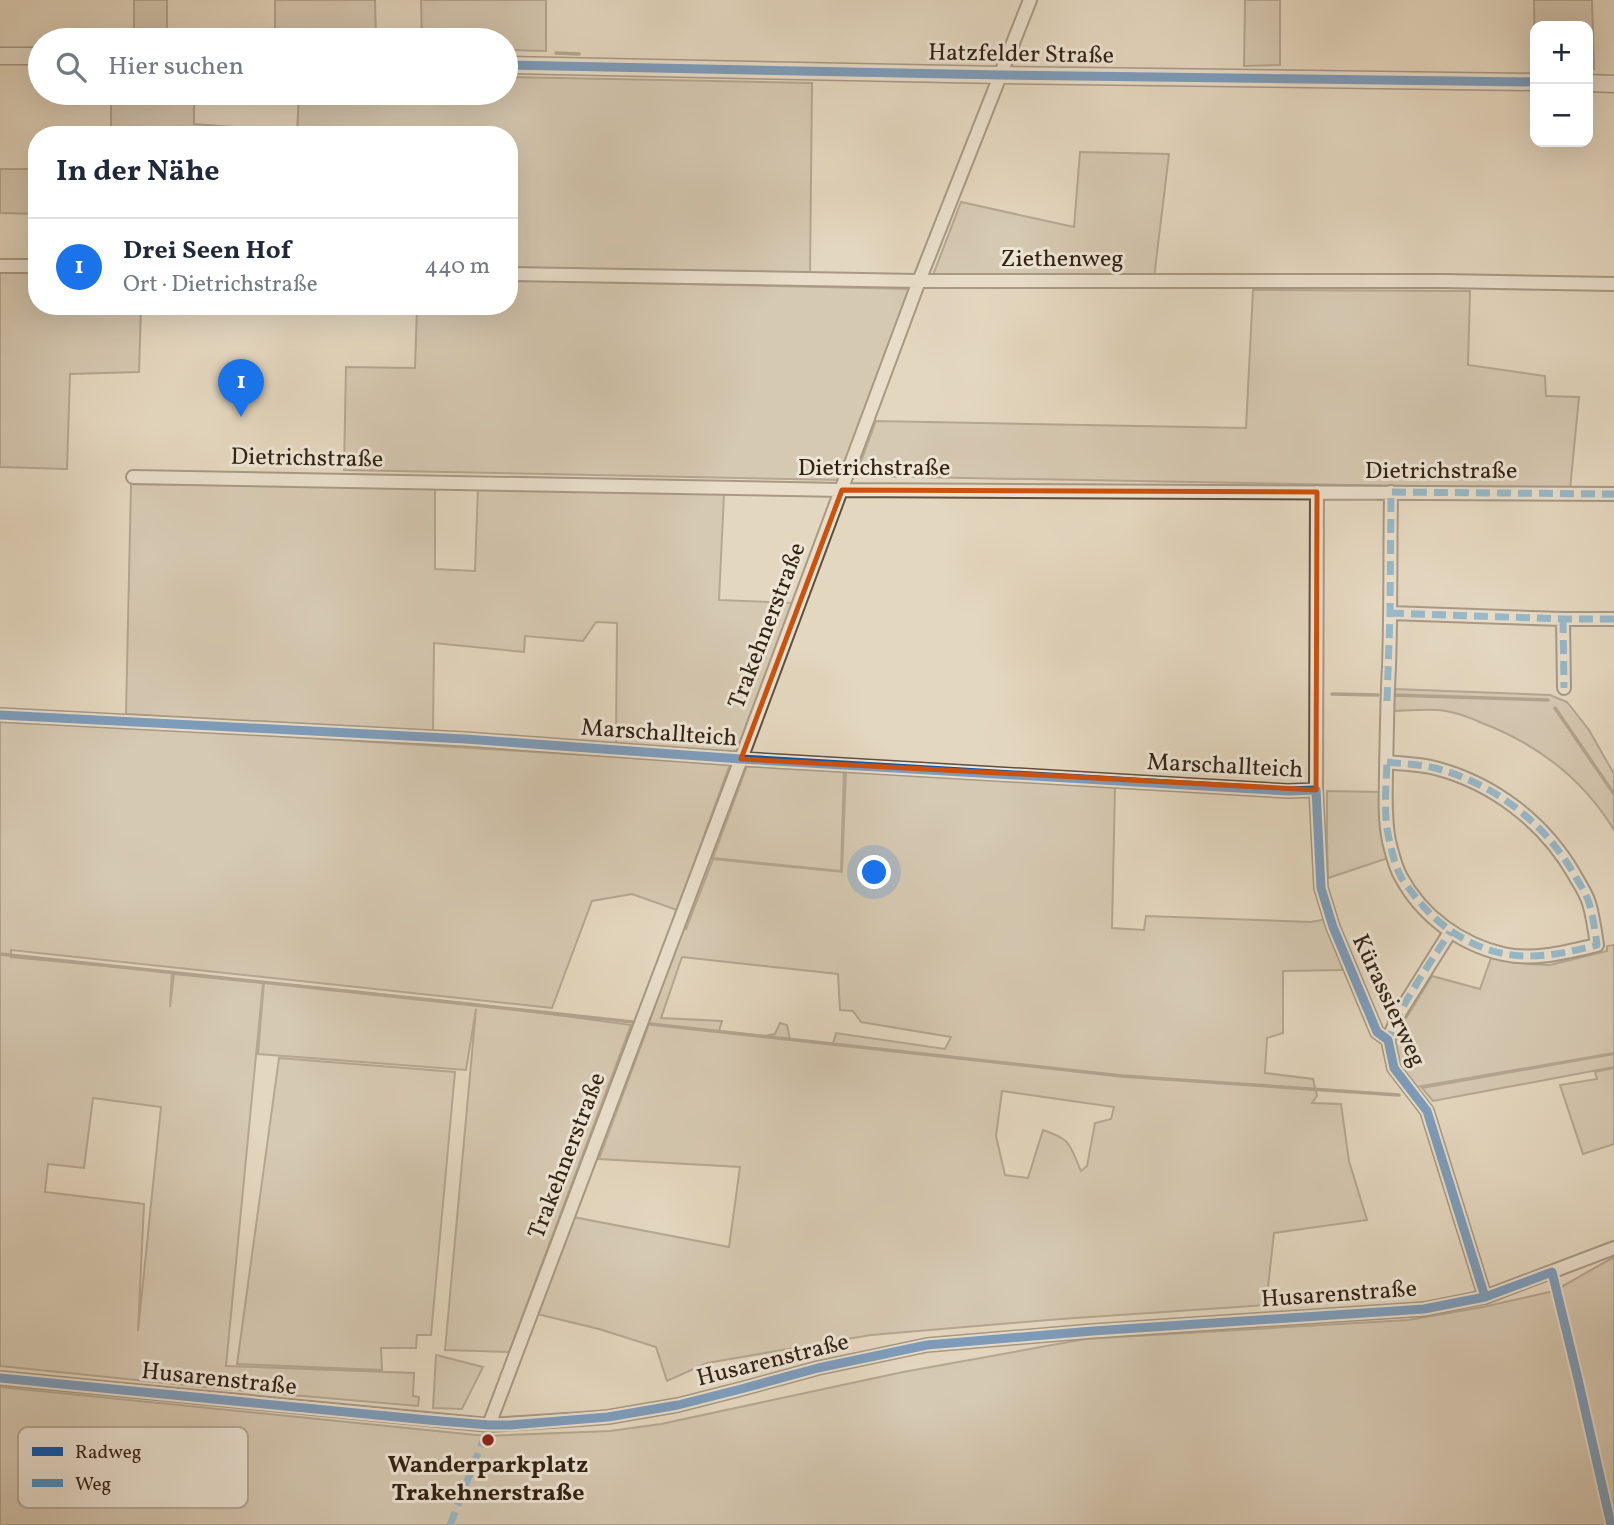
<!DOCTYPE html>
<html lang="de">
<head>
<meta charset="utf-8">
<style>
  body { margin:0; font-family:Vollkorn,serif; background:#f2f2f3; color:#1f2937 }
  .controls { position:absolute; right:21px; top:21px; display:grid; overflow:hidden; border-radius:14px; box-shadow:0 7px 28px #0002 }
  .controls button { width:63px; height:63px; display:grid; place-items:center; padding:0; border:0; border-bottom:2px solid #e0e1e3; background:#fff; color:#1f2937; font:35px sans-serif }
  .you { position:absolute; left:875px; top:873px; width:24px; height:24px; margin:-18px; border:5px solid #fff; border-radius:50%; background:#1a73e8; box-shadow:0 0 0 10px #1a73e833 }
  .badge { display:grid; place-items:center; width:46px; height:46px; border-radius:50%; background:#1a73e8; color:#fff; font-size:23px; font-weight:700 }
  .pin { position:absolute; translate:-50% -58px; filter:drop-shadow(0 2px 4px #0008) }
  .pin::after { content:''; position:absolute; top:37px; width:24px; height:21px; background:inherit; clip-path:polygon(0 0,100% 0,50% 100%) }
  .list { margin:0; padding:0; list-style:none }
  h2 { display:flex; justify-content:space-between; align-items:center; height:91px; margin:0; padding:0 28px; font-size:30px }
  h2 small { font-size:23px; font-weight:400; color:#747a83 }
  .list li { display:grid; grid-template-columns:46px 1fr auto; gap:21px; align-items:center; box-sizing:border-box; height:98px; padding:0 28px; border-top:2px solid #e0e1e3 }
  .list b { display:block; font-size:26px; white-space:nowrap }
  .list p { margin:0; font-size:23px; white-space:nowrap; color:#747a83 }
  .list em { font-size:23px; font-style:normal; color:#747a83 }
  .icon { flex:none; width:38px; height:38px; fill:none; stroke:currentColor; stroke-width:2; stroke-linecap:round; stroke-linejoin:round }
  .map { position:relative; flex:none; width:1614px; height:1525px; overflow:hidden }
  .search { position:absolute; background:#fff; box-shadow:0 7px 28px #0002; left:28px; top:28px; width:490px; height:77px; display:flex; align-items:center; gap:18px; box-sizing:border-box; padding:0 24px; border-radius:38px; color:#747a83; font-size:26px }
  .panel { position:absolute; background:#fff; box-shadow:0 7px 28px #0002; left:28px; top:126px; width:490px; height:189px; border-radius:28px }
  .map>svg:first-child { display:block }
  .green { fill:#c6b8a2; stroke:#7c6d5b; stroke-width:2; fill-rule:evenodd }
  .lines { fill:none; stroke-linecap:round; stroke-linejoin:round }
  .stream { stroke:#796958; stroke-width:3.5 }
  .minor-casing { stroke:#5f4f3f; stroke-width:16 }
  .tertiary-casing { stroke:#5f4f3f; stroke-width:19 }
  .minor { stroke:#ede5d5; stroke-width:12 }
  .tertiary { stroke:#ede5d5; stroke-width:16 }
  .quiet { stroke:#3d95d3; stroke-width:7; stroke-dasharray:14 7; stroke-linecap:butt }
  .cycleway-casing { stroke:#ede5d5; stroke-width:13 }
  .cycleway { stroke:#0057b8; stroke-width:9 }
  .marked { fill:none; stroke:#cd510d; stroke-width:5; stroke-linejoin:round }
  .poi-dot { fill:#8f2418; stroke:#ede5d5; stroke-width:2.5 }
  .labels { text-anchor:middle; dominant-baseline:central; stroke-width:6; stroke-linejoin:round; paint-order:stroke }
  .street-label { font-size:24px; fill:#332214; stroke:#ede5d5 }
  .poi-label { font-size:24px; font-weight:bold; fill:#332214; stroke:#ede5d5 }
  .key { fill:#ede5d5; stroke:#b5aa9b; stroke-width:2 }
  .key-label { font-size:19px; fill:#332214 }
</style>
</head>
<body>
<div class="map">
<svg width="1614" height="1525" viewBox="0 0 1614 1525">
  <rect width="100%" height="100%" fill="#e4d7bf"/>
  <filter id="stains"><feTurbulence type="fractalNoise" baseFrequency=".00286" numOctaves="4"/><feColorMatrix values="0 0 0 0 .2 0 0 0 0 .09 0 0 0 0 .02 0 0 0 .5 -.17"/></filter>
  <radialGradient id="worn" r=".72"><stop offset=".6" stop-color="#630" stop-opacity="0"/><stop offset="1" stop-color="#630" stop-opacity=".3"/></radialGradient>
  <path class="green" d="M 134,0 L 167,0 L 167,29 L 176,40 L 134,40 Z
    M 275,0 L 375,0 L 376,40 L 275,40 Z
    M 421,0 L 546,0 L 546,51 L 506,50 L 506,40 L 422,40 Z
    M 1245,0 L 1280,0 L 1280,65 L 1244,66 Z
    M 1534,0 L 1592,0 L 1594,69 L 1588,69 L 1588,26 L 1535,26 L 1535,58 Z
    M 506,77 L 812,83 L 810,274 L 509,269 L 509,135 L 297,135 L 299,93 L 506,93 Z
    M 111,93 L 194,93 L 194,124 L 233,127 L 233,135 L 111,135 Z
    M 1080,152 L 1169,154 L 1154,278 L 933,275 L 961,202 L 1074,227 Z
    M 0,169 L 37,169 L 37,214 L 0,213 Z
    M 0,270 L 37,271 L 37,306 L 141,306 L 139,372 L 70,374 L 67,469 L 0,467 Z
    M 509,280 L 913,289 L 840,480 L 344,470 L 346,367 L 415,368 L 417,306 L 509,306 Z
    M 1253,290 L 1470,291 L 1468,365 L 1545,376 L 1546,396 L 1579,397 L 1570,489 L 861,476 L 857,472 L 876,421 L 1246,428 Z
    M 131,484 L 435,488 L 435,569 L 475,571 L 478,487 L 724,494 L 719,600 L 793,603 L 736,752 L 616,744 L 617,623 L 596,622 L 583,641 L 525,636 L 524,652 L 434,643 L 433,731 L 126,714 Z
    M 1394,689 L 1550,695 L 1567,702 L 1589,730 L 1614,774 L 1614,830 C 1583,779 1537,744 1482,723 C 1471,718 1458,713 1446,711 C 1429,708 1409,711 1392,711 Z
    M 0,719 L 730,764 L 677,910 L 632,894 L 592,901 L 552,1008 L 11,950 L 11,957 L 172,972 L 170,1007 L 174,974 L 263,983 L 226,1366 L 414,1373 L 413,1396 L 419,1397 L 418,1406 L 224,1389 L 0,1366 ZM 93,1098 L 161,1107 L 138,1331 L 144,1204 L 45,1192 L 48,1164 L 84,1168 Z
    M 747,766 L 844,770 L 841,871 L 713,858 Z
    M 846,770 L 1115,787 L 1112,928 L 1144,930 L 1146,916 L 1311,922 L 1327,919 L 1343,970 L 1283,971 L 1283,1033 L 1267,1038 L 1265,1073 L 1313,1079 L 1317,1096 L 1312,1103 L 1341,1104 L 1349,1161 L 1367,1220 L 1274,1233 L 1266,1305 L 1061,1319 L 871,1335 L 707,1363 L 667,1381 L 656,1347 L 599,1329 L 537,1314 L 573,1217 L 729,1247 L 740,1167 L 599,1159 L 645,1035 L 681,928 L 686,929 L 713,859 L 842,872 ZM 682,957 L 838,974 L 840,1010 L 853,1011 L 861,1022 L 951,1037 L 945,1049 L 836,1033 L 833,1044 L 790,1039 L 787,1025 L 780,1023 L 775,1034 L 765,1036 L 719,1031 L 722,1021 L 661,1018 ZM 1002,1091 L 1114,1107 L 1111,1119 L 1095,1123 L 1087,1166 L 1081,1171 C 1069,1144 1072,1140 1043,1130 L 1028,1178 L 1005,1175 L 996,1136 Z
    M 1327,791 L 1380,792 L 1380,829 L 1388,858 L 1328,878 L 1327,839 Z
    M 1614,945 L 1614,1053 L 1416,1087 L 1398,1067 L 1392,1041 L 1432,976 L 1480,989 L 1491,958 L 1528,964 L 1550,965 L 1607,951 L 1607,946 Z
    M 264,982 L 475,1004 L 631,1025 L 509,1352 L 445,1350 L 476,1009 L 466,1070 L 258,1054 Z
    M 1614,1054 L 1614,1067 L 1433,1101 L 1422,1088 Z
    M 279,1058 L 455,1072 L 431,1335 L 417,1335 L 416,1348 L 381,1348 L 382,1370 L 237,1364 Z
    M 1614,1068 L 1614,1144 L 1583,1154 L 1560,1085 L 1597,1079 L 1595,1072 Z
    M 1614,1257 L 1614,1525 L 0,1525 L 0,1387 L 486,1436 L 610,1431 L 661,1424 L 903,1372 L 1085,1339 L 1408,1320 L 1483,1307 L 1554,1291 Z
    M 436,1355 L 483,1367 L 462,1409 L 433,1408 Z"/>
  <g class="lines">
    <path class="stream" d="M 556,53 L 579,54
      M 1332,694 L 1378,695
      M 1391,695 L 1548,700
      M 1555,708 L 1614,794
      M 0,954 L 633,1022
      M 650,1024 L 1122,1076 L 1399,1095"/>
    <g class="minor-casing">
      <path id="minor" d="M 0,266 L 37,266
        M 509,274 L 919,281 L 1444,281 L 1614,284
        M 133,477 L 842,490 L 1614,494
        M 1317,492 L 1316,790 L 1321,888 L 1333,927 L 1377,1032 L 1388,1040 L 1394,1068 L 1427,1111 L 1485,1297
        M 1390,613 L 1563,619 L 1614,619
        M 1563,619 L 1564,688
        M 0,715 L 465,739 L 741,759 L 1288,791 L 1316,790
        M 1387,762 C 1403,764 1419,764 1435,768 C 1493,783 1544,822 1574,874 C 1579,883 1586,893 1589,903 C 1593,916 1595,931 1597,945 C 1567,952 1534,961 1503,954 C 1460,944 1422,916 1401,877 C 1395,867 1392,853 1389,841 C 1384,817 1386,792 1386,768 C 1387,734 1387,701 1389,667 C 1391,609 1390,551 1391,492
        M 1388,1040 L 1400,1012 L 1450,932
        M 0,1378 L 489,1425 L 582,1419 L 608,1417 L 678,1405 L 741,1389 L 818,1368 L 927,1345 L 1093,1331 L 1424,1309 L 1485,1297 L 1614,1248
        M 489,1425 L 741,759 L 919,281 L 1030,0"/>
    </g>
    <g class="tertiary-casing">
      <path id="tertiary" d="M 0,56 L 40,56
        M 506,65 L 1001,75 L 1535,82
        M 1588,83 L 1614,84"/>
    </g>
    <use href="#minor" class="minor"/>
    <use href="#tertiary" class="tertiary"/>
    <path class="quiet" d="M 1390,613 L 1563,619 L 1614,619
      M 1563,619 L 1564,688
      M 1387,701 L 1390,613 L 1391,492 L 1614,494
      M 1387,762 C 1403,764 1419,764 1435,768 C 1493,783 1544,822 1574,874 C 1579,883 1586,893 1589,903 C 1593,916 1595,931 1597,945 C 1573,951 1549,957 1523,956 C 1478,954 1437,928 1411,891 C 1407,886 1402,880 1399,873 C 1395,864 1392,853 1390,843 C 1383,817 1386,789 1387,762 Z
      M 1389,1045 C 1387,1023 1437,953 1450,932
      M 450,1525 L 489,1425"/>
    <g class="cycleway-casing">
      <path id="cycleway" d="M 506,65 L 1001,75 L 1535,82
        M 0,715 L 465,739 L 741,759 L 1288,791 L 1316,790 L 1321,888 L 1333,927 L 1377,1032 L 1388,1040 L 1394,1068 L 1427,1111 L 1485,1297
        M 0,1378 L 428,1420 L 489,1425 L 510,1425 L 608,1417 L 678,1405 L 741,1389 L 818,1368 L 927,1345 L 1093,1331 L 1424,1309 L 1485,1297 L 1552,1272 L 1578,1379 L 1611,1525"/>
    </g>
    <use href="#cycleway" class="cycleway"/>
  </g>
  <path d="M0 0H1614V1525H0ZM 842,490 L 1317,492 L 1316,790 L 741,759 Z" fill="#e4d7bf" fill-opacity=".55" fill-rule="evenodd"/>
  <path class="marked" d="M 842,490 L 1317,492 L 1316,790 L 741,759 Z"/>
  <circle class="poi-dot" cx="488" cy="1440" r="7"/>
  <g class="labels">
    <g class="street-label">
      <text transform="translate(1021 55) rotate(1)">Hatzfelder Straße</text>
      <text x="1062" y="260">Ziethenweg</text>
      <text transform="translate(307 459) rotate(1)">Dietrichstraße</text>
      <text x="874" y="469">Dietrichstraße</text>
      <text x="1441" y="472">Dietrichstraße</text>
      <text transform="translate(768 626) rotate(-69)">Trakehnerstraße</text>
      <text transform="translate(659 734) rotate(4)">Marschallteich</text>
      <text transform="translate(1225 767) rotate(3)">Marschallteich</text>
      <text transform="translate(1388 1001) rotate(65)">Kürassierweg</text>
      <text transform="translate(568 1156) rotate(-69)">Trakehnerstraße</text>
      <text transform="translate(1339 1295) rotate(-4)">Husarenstraße</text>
      <text transform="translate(773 1361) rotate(-14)">Husarenstraße</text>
      <text transform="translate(219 1380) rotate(6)">Husarenstraße</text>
    </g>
    <g class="poi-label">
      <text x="488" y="1466">Wanderparkplatz<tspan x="488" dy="28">Trakehnerstraße</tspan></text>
    </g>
  </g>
  <rect x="18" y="1427" width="230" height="81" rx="10" class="key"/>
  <rect x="32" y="1447" width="31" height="9" fill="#0057b8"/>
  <rect x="32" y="1479" width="31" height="8" fill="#3d95d3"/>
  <g class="key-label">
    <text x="75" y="1458">Radweg</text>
    <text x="75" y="1490">Weg</text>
  </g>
  <rect width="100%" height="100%" filter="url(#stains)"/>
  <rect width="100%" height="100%" fill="url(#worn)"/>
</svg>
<div class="controls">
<button>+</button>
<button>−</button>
</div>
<div class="you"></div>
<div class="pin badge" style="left:241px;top:417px">1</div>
<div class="search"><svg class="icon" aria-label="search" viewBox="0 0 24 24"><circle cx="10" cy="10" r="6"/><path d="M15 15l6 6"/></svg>Hier suchen</div>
<section class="panel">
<h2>In der Nähe<small></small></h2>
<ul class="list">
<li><span class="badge">1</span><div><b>Drei Seen Hof</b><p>Ort · Dietrichstraße</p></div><em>440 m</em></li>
</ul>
</section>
</div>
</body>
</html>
